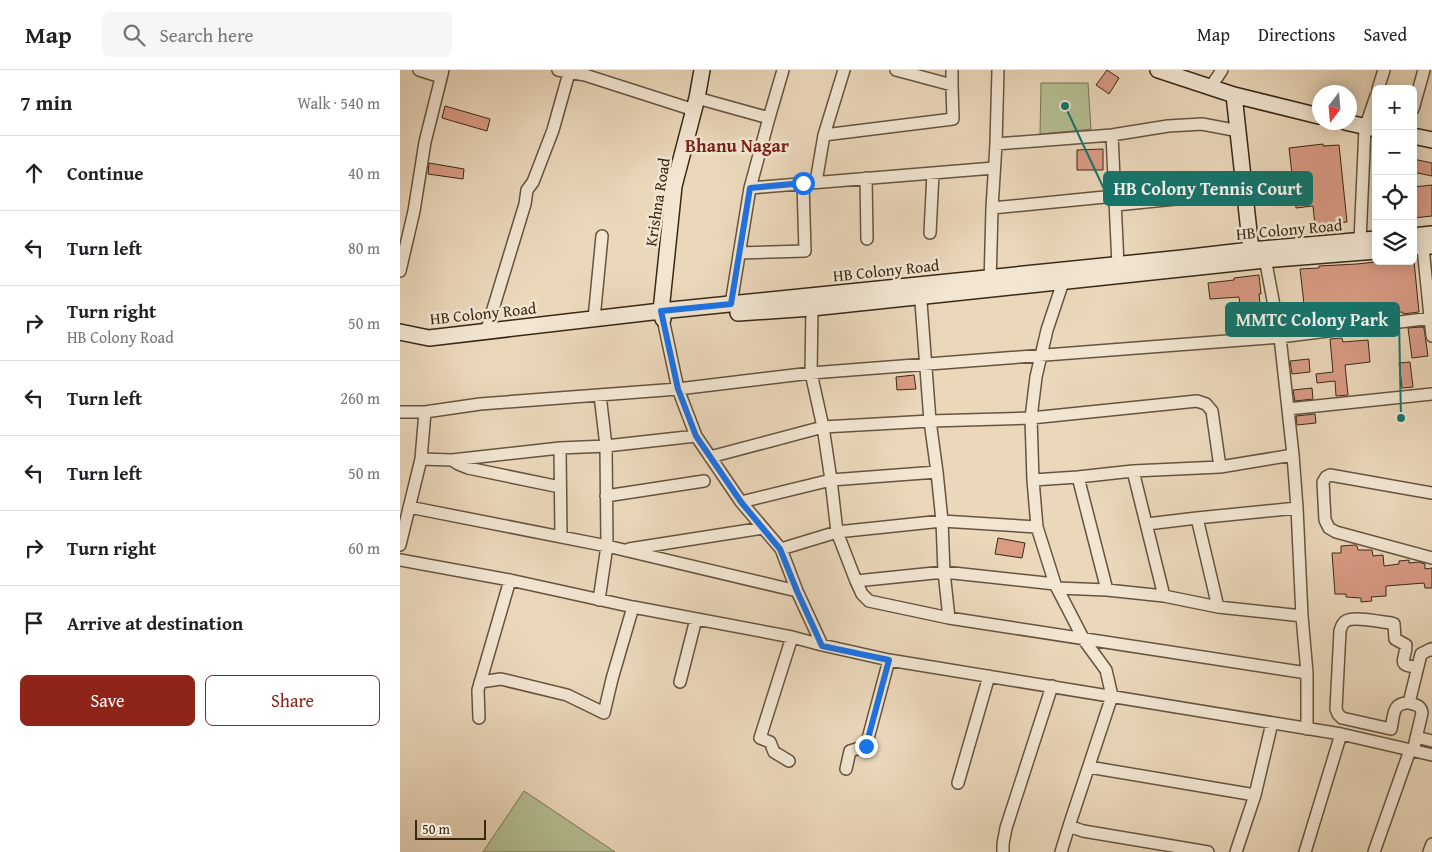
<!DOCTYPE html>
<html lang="en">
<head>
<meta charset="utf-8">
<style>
  body { margin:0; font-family:"Gentium Book Plus",serif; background:#f6f6f6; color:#202124 }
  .controls { position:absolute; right:15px; top:15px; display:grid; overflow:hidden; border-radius:8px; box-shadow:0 2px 12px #0003 }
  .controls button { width:45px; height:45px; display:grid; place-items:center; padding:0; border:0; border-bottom:1px solid #e0e0e0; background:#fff; color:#202124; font:25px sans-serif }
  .compass { position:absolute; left:912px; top:15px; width:45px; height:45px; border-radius:50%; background:#fff; box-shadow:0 2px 12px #0003; rotate:196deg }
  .scale { position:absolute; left:15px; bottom:12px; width:71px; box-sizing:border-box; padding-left:5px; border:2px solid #392814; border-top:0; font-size:14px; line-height:18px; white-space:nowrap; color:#392814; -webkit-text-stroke:4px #f2e6d3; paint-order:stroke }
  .stop { position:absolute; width:15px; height:15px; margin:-11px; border:4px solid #1a73e8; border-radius:50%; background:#fff }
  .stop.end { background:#1a73e8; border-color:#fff; box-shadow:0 1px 5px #0008 }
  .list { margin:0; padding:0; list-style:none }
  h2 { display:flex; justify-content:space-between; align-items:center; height:65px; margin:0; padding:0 20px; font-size:21px }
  h2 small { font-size:16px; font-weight:400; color:#757577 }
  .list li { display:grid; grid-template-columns:32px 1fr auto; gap:15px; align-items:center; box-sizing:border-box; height:75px; padding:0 20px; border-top:1px solid #e0e0e0 }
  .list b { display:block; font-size:19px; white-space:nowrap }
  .list p { margin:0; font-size:16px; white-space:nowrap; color:#757577 }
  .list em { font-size:16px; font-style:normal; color:#757577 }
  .actions { display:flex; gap:10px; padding:15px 20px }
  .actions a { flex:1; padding:11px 0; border:1px solid #8f2418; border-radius:8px; text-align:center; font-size:18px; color:#8f2418 }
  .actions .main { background:#8f2418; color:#fff }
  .icon { flex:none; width:28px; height:28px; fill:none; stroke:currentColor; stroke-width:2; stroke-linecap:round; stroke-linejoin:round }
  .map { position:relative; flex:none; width:1032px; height:782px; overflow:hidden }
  header { display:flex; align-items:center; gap:30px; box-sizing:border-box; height:70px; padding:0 25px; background:#fff; border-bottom:1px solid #e0e0e0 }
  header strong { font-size:24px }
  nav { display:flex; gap:28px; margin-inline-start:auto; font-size:18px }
  .search { width:350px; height:45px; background:#f6f6f6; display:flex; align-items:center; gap:12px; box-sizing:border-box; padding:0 18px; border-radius:8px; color:#757577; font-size:19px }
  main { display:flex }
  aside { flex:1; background:#fff }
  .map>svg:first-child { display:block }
  .green { fill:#b5bf92; stroke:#777453 }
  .building { fill:#d99b84; stroke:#392814 }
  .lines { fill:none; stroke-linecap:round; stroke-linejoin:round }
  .street-casing { stroke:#66543e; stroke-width:14 }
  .secondary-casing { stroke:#392814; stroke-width:18 }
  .street { stroke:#f2e6d3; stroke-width:11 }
  .secondary { stroke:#f2e6d3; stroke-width:15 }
  .route { stroke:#1a73e8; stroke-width:6 }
  .labels { text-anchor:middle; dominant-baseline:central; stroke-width:5; stroke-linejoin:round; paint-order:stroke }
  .street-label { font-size:16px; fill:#392814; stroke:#f2e6d3 }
  .neighbourhood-label { font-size:18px; font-weight:bold; fill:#7a1f14; stroke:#f2e6d3 }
  .leader { fill:none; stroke:#0f766e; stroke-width:2 }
  .callout-dot { fill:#0f766e; stroke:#f2e6d3; stroke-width:2 }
  .callout { fill:#0f766e; stroke:#0f766e; stroke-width:2 }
  .callout-label { font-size:18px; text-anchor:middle; font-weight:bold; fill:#fff }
</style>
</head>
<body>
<header>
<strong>Map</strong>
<div class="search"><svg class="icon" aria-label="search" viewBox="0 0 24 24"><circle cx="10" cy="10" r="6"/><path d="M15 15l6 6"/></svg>Search here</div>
<nav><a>Map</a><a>Directions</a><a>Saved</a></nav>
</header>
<main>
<aside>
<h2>7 min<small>Walk · 540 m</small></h2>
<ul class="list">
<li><svg class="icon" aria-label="ahead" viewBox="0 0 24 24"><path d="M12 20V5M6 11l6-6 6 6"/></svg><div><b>Continue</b></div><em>40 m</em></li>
<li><svg class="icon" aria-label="left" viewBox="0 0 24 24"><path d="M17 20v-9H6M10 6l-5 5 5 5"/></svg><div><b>Turn left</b></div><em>80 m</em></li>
<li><svg class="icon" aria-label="right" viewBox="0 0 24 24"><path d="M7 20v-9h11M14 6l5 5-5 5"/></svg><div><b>Turn right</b><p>HB Colony Road</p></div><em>50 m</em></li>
<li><svg class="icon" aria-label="left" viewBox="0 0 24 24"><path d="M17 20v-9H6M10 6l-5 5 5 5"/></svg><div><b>Turn left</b></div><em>260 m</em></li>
<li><svg class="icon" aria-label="left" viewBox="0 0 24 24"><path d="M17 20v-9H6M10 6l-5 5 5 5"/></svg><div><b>Turn left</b></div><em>50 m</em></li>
<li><svg class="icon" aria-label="right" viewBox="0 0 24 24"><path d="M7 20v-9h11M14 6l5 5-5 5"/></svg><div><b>Turn right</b></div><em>60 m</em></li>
<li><svg class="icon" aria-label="arrive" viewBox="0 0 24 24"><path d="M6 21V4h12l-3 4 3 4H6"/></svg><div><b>Arrive at destination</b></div></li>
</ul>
<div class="actions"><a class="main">Save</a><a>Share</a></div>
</aside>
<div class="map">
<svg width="1032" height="782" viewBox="0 0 1032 782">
  <rect width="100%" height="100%" fill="#ebd8bb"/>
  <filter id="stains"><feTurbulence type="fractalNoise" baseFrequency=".004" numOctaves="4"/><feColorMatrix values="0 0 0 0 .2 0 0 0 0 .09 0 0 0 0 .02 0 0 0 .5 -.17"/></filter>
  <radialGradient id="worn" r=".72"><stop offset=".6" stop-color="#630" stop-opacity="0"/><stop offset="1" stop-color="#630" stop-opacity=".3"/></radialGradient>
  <path class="green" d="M 641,13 L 688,13 L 691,59 L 640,64 Z
    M 124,721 L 215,782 L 83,782 Z"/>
  <path class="building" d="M 707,0 L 719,8 L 709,24 L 696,15 Z
    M 45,36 L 90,49 L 87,61 L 42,48 Z
    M 923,74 L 923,76 L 939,75 L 947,152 L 915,155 L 913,136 L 896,138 L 889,78 Z
    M 703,79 L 703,100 L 677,100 L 677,80 Z
    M 1013,89 L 1032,93 L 1032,106 L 1013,102 Z
    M 29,93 L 64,99 L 63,109 L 28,104 Z
    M 1032,115 L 1032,146 L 1013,148 L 1013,117 Z
    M 984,191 L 995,191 L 995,192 L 1014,191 L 1019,242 L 1003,244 L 1003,242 L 986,243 L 987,246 L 938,252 L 938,251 L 925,252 L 924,250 L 906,252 L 900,199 L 919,198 L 919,196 L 957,194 Z
    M 859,205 L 861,224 L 859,224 L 862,253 L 842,256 L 839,227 L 810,229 L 808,213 L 834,210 L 834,208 Z
    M 1021,257 L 1024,258 L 1028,286 L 1012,288 L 1008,258 Z
    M 942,268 L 943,272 L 968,270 L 970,292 L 945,295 L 948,325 L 936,326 L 935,311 L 917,313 L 916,304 L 933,302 L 930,269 Z
    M 909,289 L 910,302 L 892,304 L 890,291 Z
    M 1010,292 L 1013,317 L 1002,318 L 999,293 Z
    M 514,305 L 516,319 L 497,320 L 496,307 Z
    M 912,318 L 913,329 L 895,331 L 893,320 Z
    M 915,344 L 916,353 L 897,355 L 896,346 Z
    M 598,468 L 625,473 L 622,488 L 595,484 Z
    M 955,475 L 957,476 L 958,480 L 972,480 L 973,486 L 983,485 L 984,496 L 999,494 L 999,491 L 1009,490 L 1009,493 L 1019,492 L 1025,494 L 1025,499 L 1032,498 L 1032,518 L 1025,518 L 1024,513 L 986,516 L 986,526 L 971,527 L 972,531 L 961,532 L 961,528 L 946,527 L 946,524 L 935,524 L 932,483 L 941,483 L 941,476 Z"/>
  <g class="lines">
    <g class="street-casing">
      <path id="street" d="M 19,0 L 41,7
        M 158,0 L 185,5 L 294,40
        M 598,0 L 596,74 L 712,65 L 768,56 L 802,54 L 839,61
        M 552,15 L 552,0
        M 810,18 L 822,0
        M 978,19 L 984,0
        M 297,28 L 369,48 L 383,0
        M 1013,39 L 1024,0
        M 369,48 L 350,118 L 594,98
        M 424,65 L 553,49 L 552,15 L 496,0
        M 712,65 L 718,195
        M 466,108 L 467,169
        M 416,112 L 424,65 L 444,0
        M 716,135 L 845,122
        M 592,138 L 715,126
        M 530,163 L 533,103
        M 1022,168 L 1032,266
        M 960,171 L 965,58 L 976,26
        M 339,183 L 405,181 L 403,113
        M 864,183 L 880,267 L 893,385 L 897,438 L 902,546 L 907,603 L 907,659
        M 0,201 L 14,141 L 25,72 L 43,0
        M 663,212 L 647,260 L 636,307 L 631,348 L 633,410 L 637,457 L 655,514 L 684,570 L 706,600 L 712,626 L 669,756 L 683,761 L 808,782
        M 590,215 L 592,138 L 596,74
        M 520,219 L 530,351 L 537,402 L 542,451 L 544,502 L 549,548
        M 331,234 L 350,118
        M 412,238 L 411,303 L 423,357 L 431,410 L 437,462 L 456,511 L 462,524 L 469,531 L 549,548 L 907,603
        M 194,249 L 202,166
        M 263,249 L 278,319 L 296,366 L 341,432 L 381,479 L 397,521 L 422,575
        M 86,262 L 125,134 L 127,120 L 133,112 L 153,60 L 169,3
        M 888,339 L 1032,324
        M 0,342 L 25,342
        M 160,378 L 161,467
        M 310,387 L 423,357 L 530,351 L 631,348 L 797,331 L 806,334 L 812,341 L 820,397
        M 21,389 L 52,390 L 160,378 L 206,376 L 296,366
        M 52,390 L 58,394 L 68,398 L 160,417
        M 733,401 L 764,526
        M 678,407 L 707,520
        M 633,410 L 678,407 L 733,401 L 820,397 L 893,385
        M 1032,423 L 930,405 L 926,407 L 923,412 L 925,450 L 929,458 L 936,462 L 1032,488
        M 206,426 L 304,411
        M 341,432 L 431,410 L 537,402
        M 9,437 L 207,476 L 397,521
        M 797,448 L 897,438
        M 747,454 L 797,448 L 818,537
        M 0,475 L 21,389 L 25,342 L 80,334 L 278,319 L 411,303 L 880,267 L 1032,248
        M 229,479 L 363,458
        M 381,479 L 437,462 L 542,451 L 637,457
        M 0,490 L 110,510 L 233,537 L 392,567 L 422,575 L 489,590 L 941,664 L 1032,685
        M 456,511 L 544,502 L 655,514
        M 657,518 L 707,520 L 764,526 L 818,537 L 902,546
        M 199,530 L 207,476 L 206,376 L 200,325
        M 80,612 L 101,609 L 167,625 L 204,643 L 212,609 L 233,537
        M 280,612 L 296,549
        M 1009,633 C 992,632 994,646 991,659 L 942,648 L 938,644 L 936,639 L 940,561 C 941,558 942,553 946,551 C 954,546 981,552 991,553 L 994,554 L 995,569 L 1006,575 C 1006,590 995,596 1018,597
        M 79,648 L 78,620 L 110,510
        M 1016,667 L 1032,671
        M 1013,681 L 1022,643 C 1021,635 1016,635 1009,633 L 1021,584 L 1031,579 L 1032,580
        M 389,691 L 374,682 L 370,672 L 360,668 L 392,567
        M 689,697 L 855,725
        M 446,699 L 450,681 L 466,676 L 489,590
        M 558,713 L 589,606
        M 603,782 L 603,774 L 606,758 L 652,616
        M 661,782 L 669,756
        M 836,782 L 855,725 L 872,653
        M 905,782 L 941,664
        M 974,782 L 1010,680
        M 1029,782 L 1032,774"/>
    </g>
    <g class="secondary-casing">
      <path id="secondary" d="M 758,0 L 834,25 L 919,46
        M 834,25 L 851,180
        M 945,52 L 976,59
        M 1013,66 L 1032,70
        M 1013,166 L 1032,164
        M 1013,177 L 1032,176
        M 338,243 L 412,238 L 865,190 L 976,181
        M 263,249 L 261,241 L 274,116 L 297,28 L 302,0
        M 0,262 L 29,268 L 261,241 L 782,188 L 851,180 L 976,169"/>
    </g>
    <use href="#street" class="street"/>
    <use href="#secondary" class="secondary"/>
  </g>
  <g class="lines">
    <path class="route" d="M 403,113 L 350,118 L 331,234 L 261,241 L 278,319 L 296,366 L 341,432 L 380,479 L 397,521 L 422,576 L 489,590 L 466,676"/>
  </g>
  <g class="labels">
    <g class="street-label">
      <text transform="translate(257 132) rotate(-81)">Krishna Road</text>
      <text transform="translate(889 159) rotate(-5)">HB Colony Road</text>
      <text transform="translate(486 200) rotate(-6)">HB Colony Road</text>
      <text transform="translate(83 243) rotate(-6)">HB Colony Road</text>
    </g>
    <g class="neighbourhood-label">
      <text x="337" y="75">Bhanu Nagar</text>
    </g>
  </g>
  <path class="leader" d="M665 36L704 119M1001 348L999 249"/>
  <g class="callout-dot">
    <circle cx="665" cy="36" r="5"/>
    <circle cx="1001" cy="348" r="5"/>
  </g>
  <g class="callout">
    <rect x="704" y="102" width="208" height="33" rx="5"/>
    <rect x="826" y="233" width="173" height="33" rx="5"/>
  </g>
  <g class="callout-label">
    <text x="808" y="125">HB Colony Tennis Court</text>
    <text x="912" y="256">MMTC Colony Park</text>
  </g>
  <rect width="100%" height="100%" filter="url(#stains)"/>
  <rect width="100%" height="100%" fill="url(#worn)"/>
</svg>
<div class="controls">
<button>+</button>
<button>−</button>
<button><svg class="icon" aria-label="locate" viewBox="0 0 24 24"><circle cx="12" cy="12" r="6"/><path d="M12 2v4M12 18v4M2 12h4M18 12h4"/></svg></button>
<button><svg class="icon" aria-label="layers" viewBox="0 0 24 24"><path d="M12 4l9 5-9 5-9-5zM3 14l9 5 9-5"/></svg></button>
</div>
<svg class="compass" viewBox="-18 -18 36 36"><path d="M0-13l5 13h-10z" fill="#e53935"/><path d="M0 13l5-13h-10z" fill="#757577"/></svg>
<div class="scale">50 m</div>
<div class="stop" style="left:403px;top:113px"></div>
<div class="stop end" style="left:466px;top:676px"></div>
</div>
</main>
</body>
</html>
